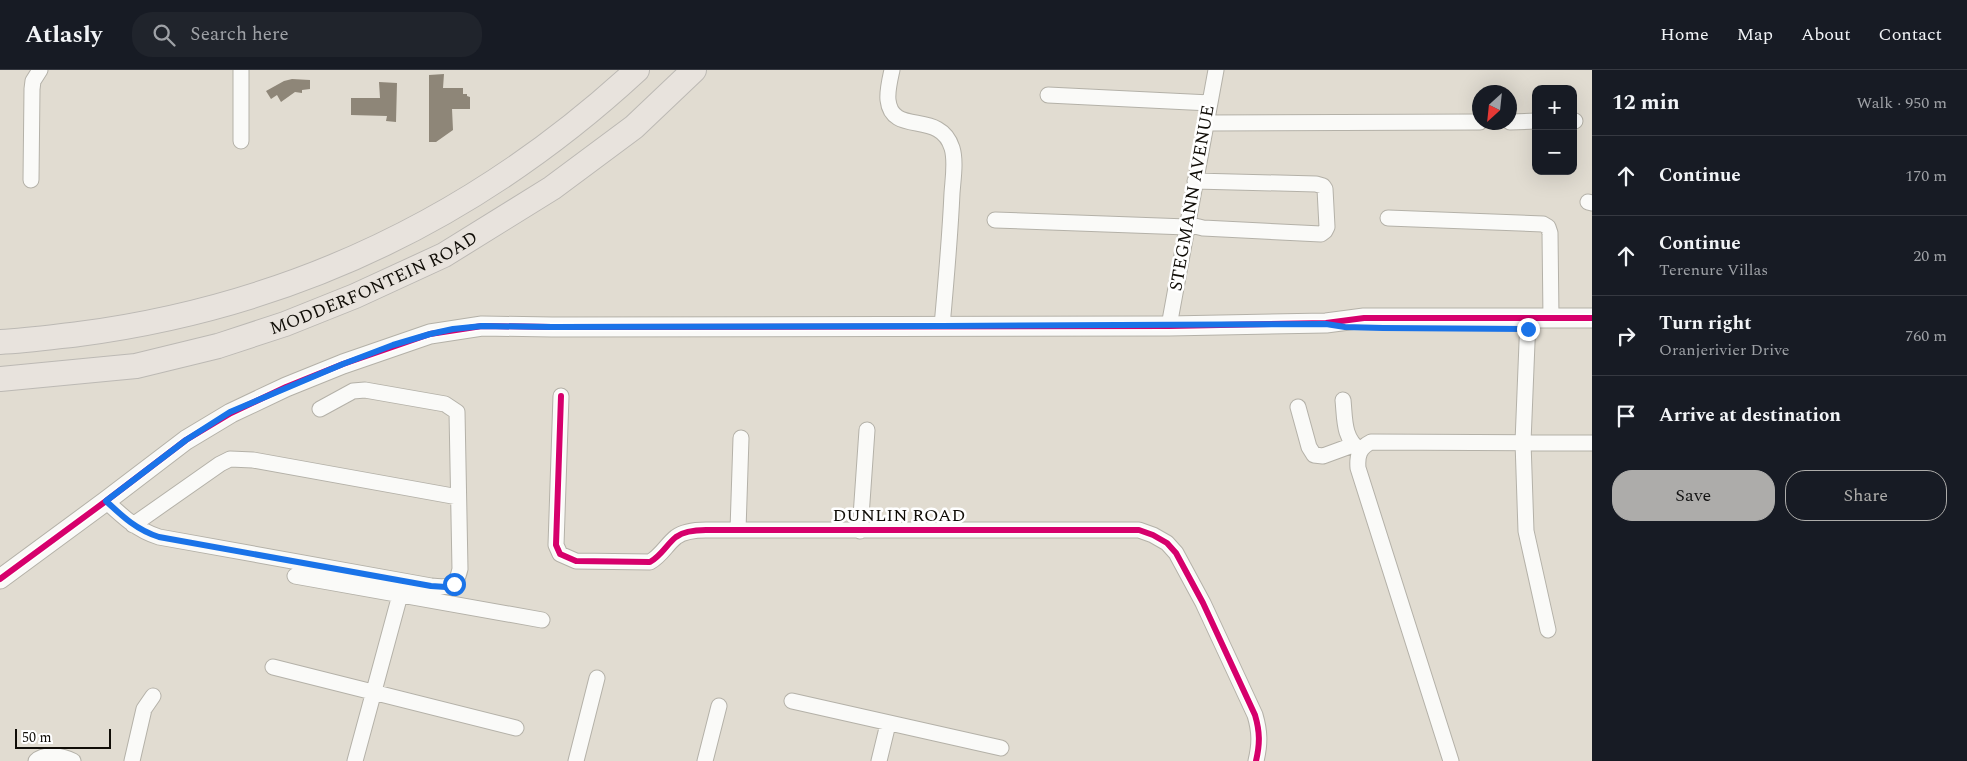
<!DOCTYPE html>
<html lang="en">
<head>
<meta charset="utf-8">
<style>
  body { margin:0; font-family:Spectral,serif; background:#20242c; color:#f1f3f6 }
  .controls { position:absolute; right:15px; top:15px; display:grid; overflow:hidden; border-radius:10px; box-shadow:0 5px 20px #0002 }
  .controls button { width:45px; height:45px; display:grid; place-items:center; padding:0; border:0; border-bottom:1px solid #363941; background:#171b24; color:#f1f3f6; font:25px sans-serif }
  .compass { position:absolute; left:1472px; top:15px; width:45px; height:45px; border-radius:50%; background:#171b24; box-shadow:0 5px 20px #0002; rotate:207deg }
  .scale { position:absolute; left:15px; bottom:12px; width:96px; box-sizing:border-box; padding-left:5px; border:2px solid #100d07; border-top:0; font-size:14px; line-height:18px; white-space:nowrap; color:#100d07; -webkit-text-stroke:4px #fff; paint-order:stroke }
  .stop { position:absolute; width:15px; height:15px; margin:-11px; border:4px solid #1a73e8; border-radius:50%; background:#fff }
  .stop.end { background:#1a73e8; border-color:#fff; box-shadow:0 1px 5px #0008 }
  .list { margin:0; padding:0; list-style:none }
  h2 { display:flex; justify-content:space-between; align-items:center; height:65px; margin:0; padding:0 20px; font-size:21px }
  h2 small { font-size:16px; font-weight:400; color:#9ea1a6 }
  .list li { display:grid; grid-template-columns:32px 1fr auto; gap:15px; align-items:center; box-sizing:border-box; height:80px; padding:0 20px; border-top:1px solid #363941 }
  .list b { display:block; font-size:19px; white-space:nowrap }
  .list p { margin:0; font-size:16px; white-space:nowrap; color:#9ea1a6 }
  .list em { font-size:16px; font-style:normal; color:#9ea1a6 }
  .actions { display:flex; gap:10px; padding:15px 20px }
  .actions a { flex:1; padding:11px 0; border:1px solid #adacaa; border-radius:20px; text-align:center; font-size:18px; color:#adacaa }
  .actions .main { background:#adacaa; color:#111 }
  .icon { flex:none; width:28px; height:28px; fill:none; stroke:currentColor; stroke-width:2; stroke-linecap:round; stroke-linejoin:round }
  .map { position:relative; flex:none; width:1592px; height:691px; overflow:hidden }
  header { display:flex; align-items:center; gap:30px; box-sizing:border-box; height:70px; padding:0 25px; background:#171b24; border-bottom:1px solid #363941 }
  header strong { font-size:24px }
  nav { display:flex; gap:28px; margin-inline-start:auto; font-size:18px }
  .search { width:350px; height:45px; background:#20242c; display:flex; align-items:center; gap:12px; box-sizing:border-box; padding:0 18px; border-radius:20px; color:#9ea1a6; font-size:19px }
  main { display:flex }
  aside { flex:1; background:#171b24 }
  .map>svg:first-child { display:block }
  .building { fill:#8e8678 }
  .lines { fill:none; stroke-linecap:round; stroke-linejoin:round }
  .minor-casing { stroke:#b4b1a8; stroke-width:17 }
  .tertiary-casing { stroke:#b4b1a8; stroke-width:21 }
  .primary-casing { stroke:#bcb9b4; stroke-width:26 }
  .minor { stroke:#fafaf8; stroke-width:15 }
  .tertiary { stroke:#fafaf8; stroke-width:19 }
  .primary { stroke:#e8e3dd; stroke-width:24 }
  .cycleway-casing { stroke:#fff; stroke-width:9 }
  .cycleway { stroke:#d6006c; stroke-width:6 }
  .route { stroke:#1a73e8; stroke-width:6 }
  .labels { text-anchor:middle; dominant-baseline:central; stroke-width:5; stroke-linejoin:round; paint-order:stroke }
  .street-label { font-size:18px; fill:#100d07; stroke:#fff }
</style>
</head>
<body>
<header>
<strong>Atlasly</strong>
<div class="search"><svg class="icon" aria-label="search" viewBox="0 0 24 24"><circle cx="10" cy="10" r="6"/><path d="M15 15l6 6"/></svg>Search here</div>
<nav><a>Home</a><a>Map</a><a>About</a><a>Contact</a></nav>
</header>
<main>
<div class="map">
<svg width="1592" height="691" viewBox="0 0 1592 691">
  <rect width="100%" height="100%" fill="#e1dcd1"/>
  <path class="building" d="M 444,4 L 443,18 L 463,18 L 463,24 L 467,24 L 467,26 L 470,27 L 470,39 L 452,39 L 453,60 L 436,72 L 429,72 L 429,5 Z
    M 292,9 L 310,10 L 310,19 L 302,20 L 302,23 L 295,22 L 281,32 L 277,25 L 271,29 L 266,21 L 284,11 Z
    M 379,12 L 397,13 L 396,52 L 386,51 L 387,46 L 351,45 L 351,28 L 380,28 Z"/>
  <g class="lines">
    <g class="minor-casing">
      <path id="minor" d="M 892,0 C 890,9 887,21 888,30 C 892,67 940,39 952,78 C 956,91 953,109 952,123 C 950,168 946,212 942,256
        M 1048,25 L 1210,33
        M 1573,51 L 1575,51
        M 1510,52 L 1536,51
        M 1206,53 L 1480,52
        M 241,71 L 241,0
        M 31,110 L 32,19 L 33,11 L 40,0
        M 1588,132 L 1592,133
        M 1388,148 L 1543,154 L 1548,157 L 1550,163 L 1551,248
        M 995,150 L 1187,157
        M 1187,154 L 1203,158 L 1321,164 L 1325,161 L 1327,157 L 1325,119 L 1323,116 L 1316,114 L 1195,111
        M 1528,248 L 1523,372 L 1526,461 L 1548,560
        M 1169,256 L 1216,0
        M 561,326 L 556,475 L 560,484 L 576,491 L 650,492 C 662,485 666,475 676,467 C 684,461 696,460 706,460 L 1139,460 L 1153,465 L 1167,473 L 1176,483 L 1203,533 L 1255,645 C 1260,662 1260,674 1256,691
        M 1343,330 C 1345,349 1343,368 1360,380
        M 1298,337 L 1309,377 L 1314,385 L 1323,386 L 1353,375
        M 106,431 C 123,447 137,460 159,467 L 431,516 C 448,518 456,518 460,499 L 457,342 L 445,334 L 365,320 L 353,321 L 320,339
        M 133,455 L 220,394 L 230,389 L 253,390 L 458,427
        M 738,460 L 741,368
        M 860,461 L 867,360
        M 295,506 L 542,550
        M 273,597 L 516,658
        M 792,631 L 1001,678
        M 36,691 C 45,682 63,686 73,691
        M 132,691 L 144,639 L 153,626
        M 355,691 L 400,525
        M 576,691 L 597,608
        M 705,691 L 719,636
        M 879,691 L 888,654
        M 1451,691 L 1358,398 C 1357,386 1359,378 1371,372 L 1592,373"/>
    </g>
    <g class="tertiary-casing">
      <path id="tertiary" d="M 0,509 L 106,431 L 186,370 L 231,343 L 286,317 L 343,294 L 430,264 L 482,256 L 552,257 L 1169,256 L 1326,253 L 1364,248 L 1592,248"/>
    </g>
    <g class="primary-casing">
      <g id="primary">
        <path d="M 0,272 C 26,271 53,267 79,264 C 292,236 479,146 637,0"/>
        <path id="s1" d="M 0,309 L 136,296 L 218,276 L 285,254 L 355,226 L 444,185 L 552,118 L 634,57 L 694,0"/>
      </g>
    </g>
    <use href="#minor" class="minor"/>
    <use href="#tertiary" class="tertiary"/>
    <use href="#primary" class="primary"/>
    <g class="cycleway-casing">
      <path id="cycleway" d="M 561,326 L 556,475 L 560,484 L 576,491 L 650,492 C 662,485 666,475 676,467 C 684,461 696,460 706,460 L 1139,460 L 1153,465 L 1167,473 L 1176,483 L 1203,533 L 1255,645 C 1260,662 1260,674 1256,691
        M 0,509 L 106,431 L 186,370 L 231,343 L 286,317 L 343,294 L 430,264 L 482,256 L 552,257 L 1169,256 L 1326,253 L 1364,248 L 1592,248"/>
    </g>
    <use href="#cycleway" class="cycleway"/>
  </g>
  <g class="lines">
    <path class="route" d="M 454,514 L 446,517 L 431,516 L 159,467 C 137,460 123,447 106,431 L 186,370 L 230,342 L 343,294 L 393,275 L 430,264 L 453,259 L 482,256 L 552,257 L 942,256 L 1326,254 L 1345,257 L 1383,258 L 1528,259"/>
  </g>
  <g class="labels">
    <g class="street-label">
      <text transform="translate(1192 128) rotate(-80)">STEGMANN AVENUE</text>
      <text stroke="none"><textPath href="#s1" startOffset="389">MODDERFONTEIN ROAD</textPath></text>
      <text x="899" y="445">DUNLIN ROAD</text>
    </g>
  </g>
</svg>
<div class="controls">
<button>+</button>
<button>−</button>
</div>
<svg class="compass" viewBox="-18 -18 36 36"><path d="M0-13l5 13h-10z" fill="#e53935"/><path d="M0 13l5-13h-10z" fill="#9ea1a6"/></svg>
<div class="scale">50 m</div>
<div class="stop" style="left:454px;top:514px"></div>
<div class="stop end" style="left:1528px;top:259px"></div>
</div>
<aside>
<h2>12 min<small>Walk · 950 m</small></h2>
<ul class="list">
<li><svg class="icon" aria-label="ahead" viewBox="0 0 24 24"><path d="M12 20V5M6 11l6-6 6 6"/></svg><div><b>Continue</b></div><em>170 m</em></li>
<li><svg class="icon" aria-label="ahead" viewBox="0 0 24 24"><path d="M12 20V5M6 11l6-6 6 6"/></svg><div><b>Continue</b><p>Terenure Villas</p></div><em>20 m</em></li>
<li><svg class="icon" aria-label="right" viewBox="0 0 24 24"><path d="M7 20v-9h11M14 6l5 5-5 5"/></svg><div><b>Turn right</b><p>Oranjerivier Drive</p></div><em>760 m</em></li>
<li><svg class="icon" aria-label="arrive" viewBox="0 0 24 24"><path d="M6 21V4h12l-3 4 3 4H6"/></svg><div><b>Arrive at destination</b></div></li>
</ul>
<div class="actions"><a class="main">Save</a><a>Share</a></div>
</aside>
</main>
</body>
</html>
